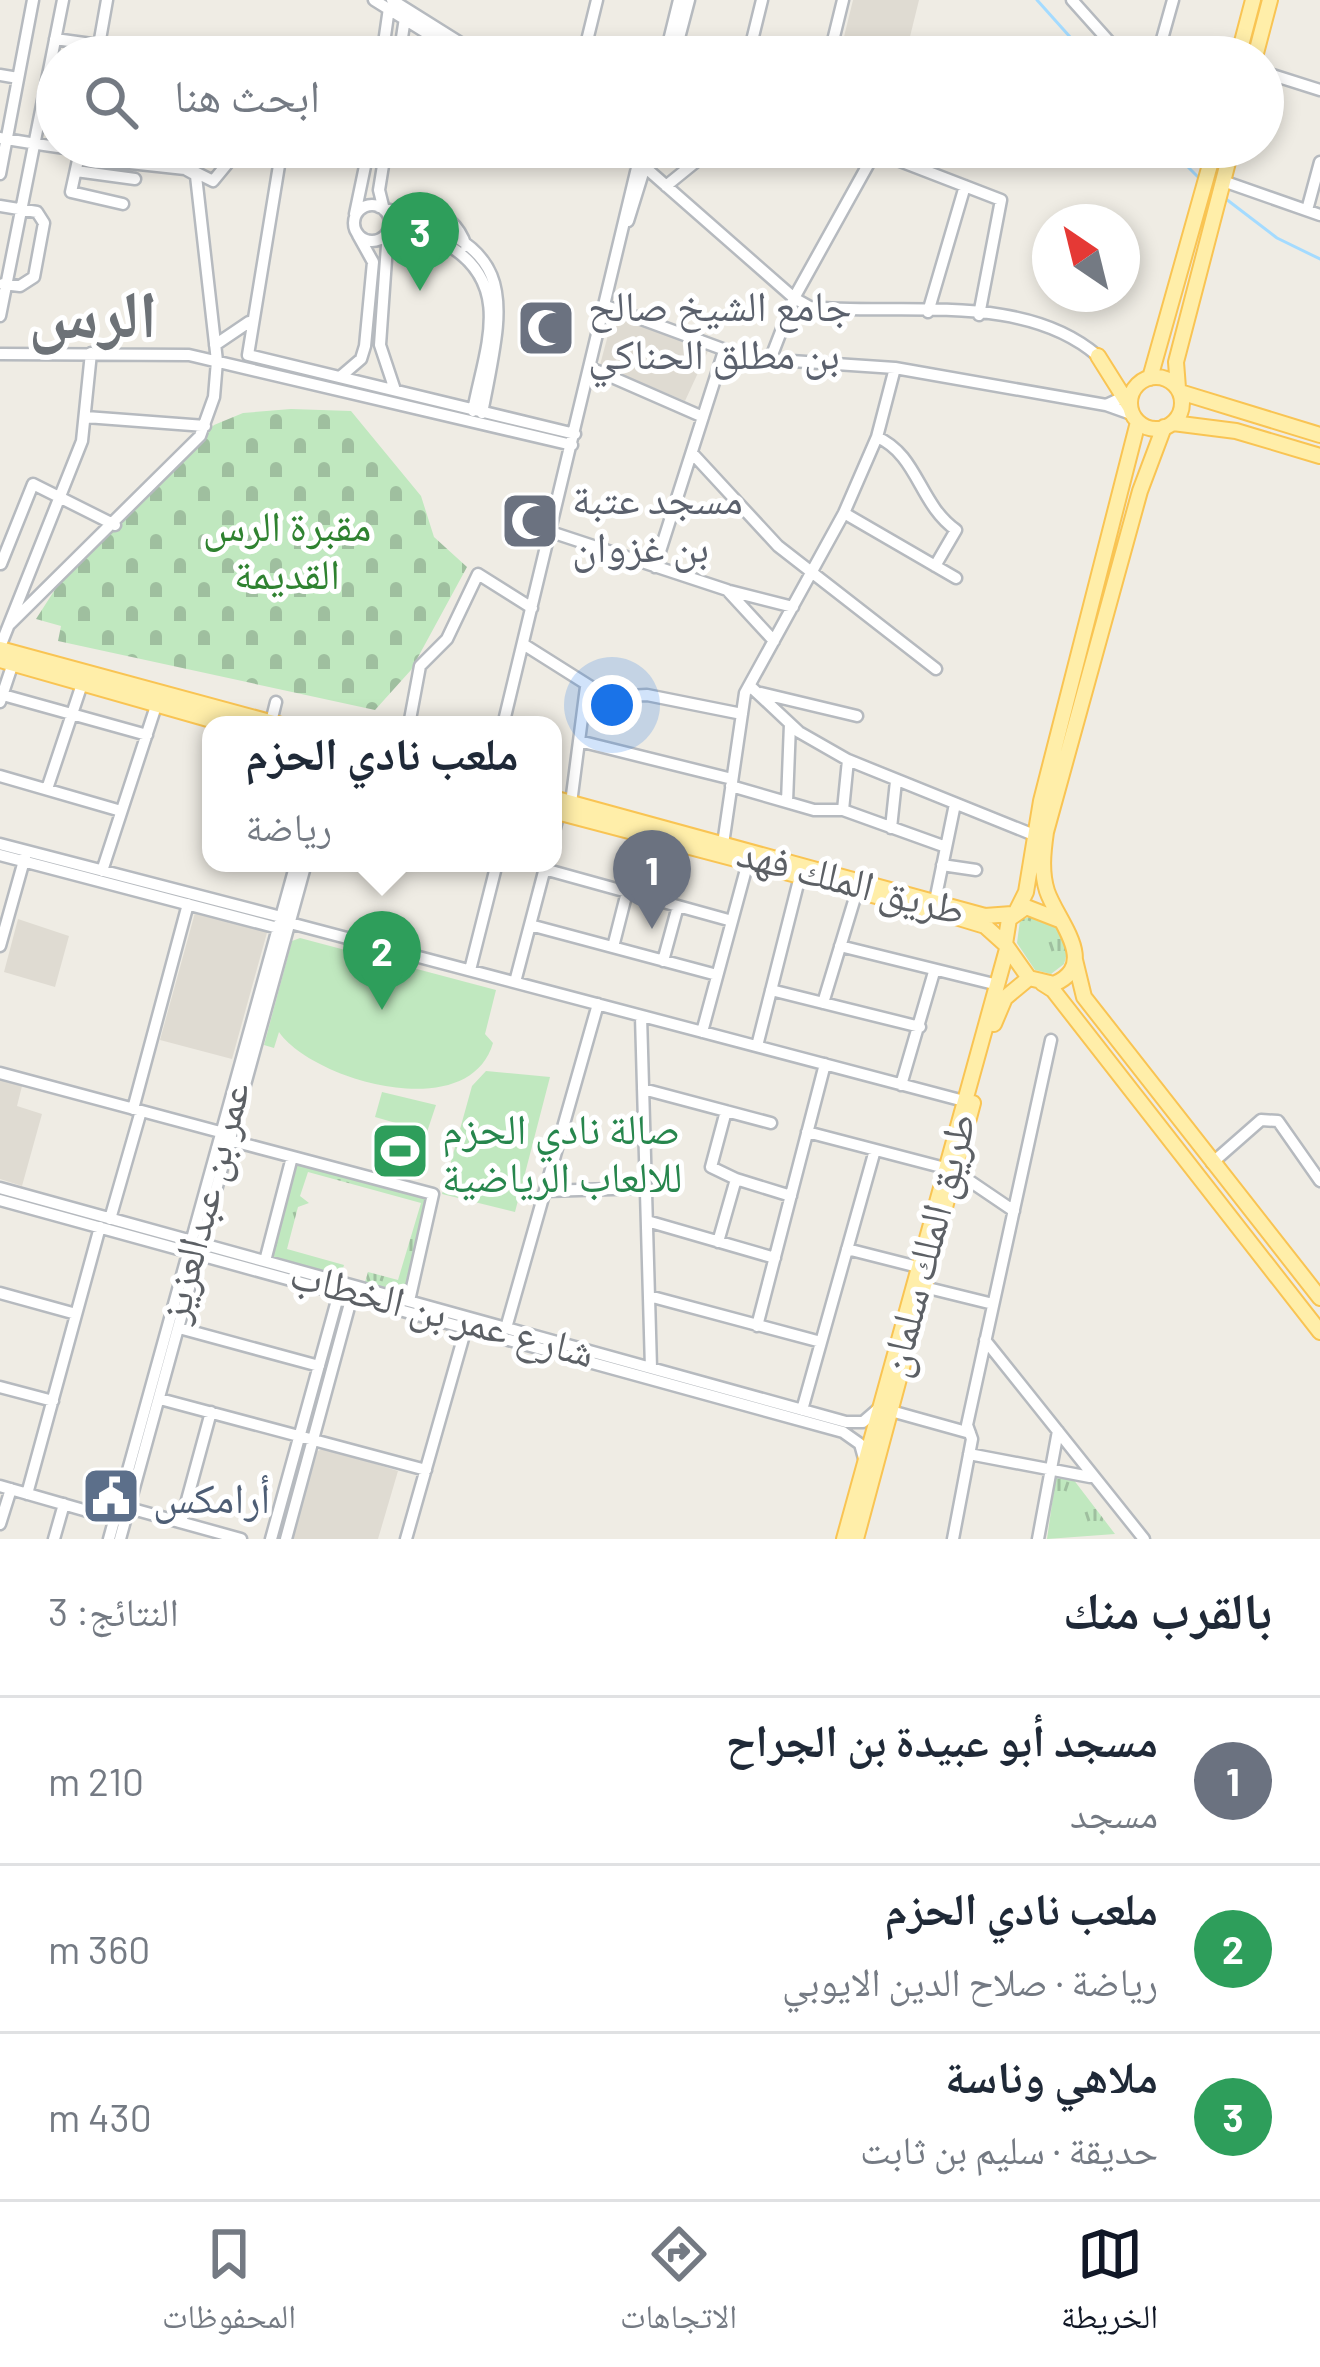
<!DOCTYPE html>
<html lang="ar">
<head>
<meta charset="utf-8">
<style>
  body { margin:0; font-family:Barlow,"Noto Naskh Arabic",sans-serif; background:#f2f2f3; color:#1f2937; direction:rtl }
  .compass { position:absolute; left:1032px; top:204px; width:108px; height:108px; border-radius:50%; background:#fff; box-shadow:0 6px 18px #0003; rotate:325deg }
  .you { position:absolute; left:612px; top:705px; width:42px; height:42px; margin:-30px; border:9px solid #fff; border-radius:50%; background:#1a73e8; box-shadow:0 0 0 18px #1a73e833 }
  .badge { display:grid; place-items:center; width:78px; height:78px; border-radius:50%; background:#111827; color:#fff; font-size:39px; font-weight:700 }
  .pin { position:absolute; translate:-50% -99px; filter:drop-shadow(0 3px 6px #0008) }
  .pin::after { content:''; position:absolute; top:63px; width:42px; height:36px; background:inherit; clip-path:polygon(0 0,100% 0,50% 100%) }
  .popup { position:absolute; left:202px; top:716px; width:360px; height:156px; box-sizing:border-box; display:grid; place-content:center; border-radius:24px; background:#fff; filter:drop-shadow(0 3px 9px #0005); font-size:39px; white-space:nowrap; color:#747a83 }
  .popup b { font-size:45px; color:#1f2937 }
  .popup::after { content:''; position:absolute; left:50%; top:100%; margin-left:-24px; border:24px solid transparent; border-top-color:#fff }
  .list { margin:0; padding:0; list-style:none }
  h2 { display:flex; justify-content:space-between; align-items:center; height:156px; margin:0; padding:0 48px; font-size:51px }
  h2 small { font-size:39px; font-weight:400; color:#747a83 }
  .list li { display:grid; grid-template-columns:78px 1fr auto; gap:36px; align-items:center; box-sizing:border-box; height:168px; padding:0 48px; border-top:3px solid #e0e1e3 }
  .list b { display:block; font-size:45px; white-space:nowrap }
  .list p { margin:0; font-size:39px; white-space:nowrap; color:#747a83 }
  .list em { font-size:39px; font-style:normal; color:#747a83 }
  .icon { flex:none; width:66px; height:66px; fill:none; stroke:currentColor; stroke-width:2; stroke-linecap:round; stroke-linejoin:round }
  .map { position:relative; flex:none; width:1320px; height:1539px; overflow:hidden; direction:ltr }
  .search { position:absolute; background:#fff; box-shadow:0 6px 18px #0003; left:36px; right:36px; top:36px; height:132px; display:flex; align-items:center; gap:30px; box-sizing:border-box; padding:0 42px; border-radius:66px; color:#747a83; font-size:45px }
  .sheet { height:660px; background:#fff }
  nav { display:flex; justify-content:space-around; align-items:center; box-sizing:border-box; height:168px; border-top:3px solid #e0e1e3; background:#fff; font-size:33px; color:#747a83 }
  nav a { display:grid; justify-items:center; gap:6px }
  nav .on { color:#111827 }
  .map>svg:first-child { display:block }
  .education { fill:#dfdbd2 }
  .grass { fill:url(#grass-tufts) }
  .cemetery { fill:url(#cemetery-stones) }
  .garden { fill:#c0e8bf }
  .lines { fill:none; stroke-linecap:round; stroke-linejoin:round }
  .stream { stroke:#a4dbff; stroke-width:3 }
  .minor-casing { stroke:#b6babf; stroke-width:15 }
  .major-casing { stroke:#f9c453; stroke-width:18 }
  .minor { stroke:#fff; stroke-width:10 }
  .major { stroke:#ffeea9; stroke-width:14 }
  .labels { text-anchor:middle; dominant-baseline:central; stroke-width:10; stroke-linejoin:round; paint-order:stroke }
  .worship-label { font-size:42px; fill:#5b616d; stroke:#fff; text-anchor:start }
  .park-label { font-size:42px; fill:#2f8230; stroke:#fff }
  .street-label { font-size:42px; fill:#5c6065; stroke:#fff }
  .leisure-label { font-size:42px; fill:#27864d; stroke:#fff; text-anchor:start }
  .service-label { font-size:42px; fill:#4e5e75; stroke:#fff; text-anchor:start }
  .town-label { font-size:66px; font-weight:bold; fill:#6d7277; stroke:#fff }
</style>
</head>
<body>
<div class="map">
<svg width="1320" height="1539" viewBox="0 0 1320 1539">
  <defs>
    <pattern id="grass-tufts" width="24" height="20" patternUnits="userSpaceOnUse" patternTransform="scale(3)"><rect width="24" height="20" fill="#c0e8bf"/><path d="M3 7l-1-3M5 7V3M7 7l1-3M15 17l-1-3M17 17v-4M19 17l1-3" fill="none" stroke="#9fbf9f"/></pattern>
    <pattern id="cemetery-stones" width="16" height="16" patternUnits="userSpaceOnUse" patternTransform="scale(3)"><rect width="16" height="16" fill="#c0e8bf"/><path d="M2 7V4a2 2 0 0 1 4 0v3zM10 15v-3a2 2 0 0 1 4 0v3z" fill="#9fbf9f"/></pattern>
  </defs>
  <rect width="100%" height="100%" fill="#efece4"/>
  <path class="education" d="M 853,0 L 919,0 L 905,57 L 842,45 Z
    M 618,315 L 708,351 L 685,401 L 600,365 L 612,320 Z
    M 196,909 L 268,929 L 232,1059 L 160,1040 Z
    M 18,919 L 69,936 L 55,987 L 4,972 Z
    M 0,1080 L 22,1086 L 17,1106 L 42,1114 L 22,1186 L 0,1179 Z
    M 324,1448 L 398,1471 L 378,1539 L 292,1539 L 316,1452 Z"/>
  <path class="grass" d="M 1035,915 C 1056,924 1073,939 1064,964 L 1051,974 L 1035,970 L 1017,943 L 1020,920 Z
    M 297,1158 L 432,1195 L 407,1294 L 365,1282 L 368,1272 L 398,1280 L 421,1203 L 308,1172 L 300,1196 L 309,1203 L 298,1207 L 287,1249 L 344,1265 L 340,1278 L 269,1259 Z
    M 1070,1475 L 1115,1534 L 1047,1539 L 1056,1476 Z"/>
  <path class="cemetery" d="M 291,409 L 351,411 L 421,496 L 434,537 L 467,567 L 411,670 L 375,710 L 58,641 L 61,626 L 36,619 L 56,588 L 214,425 L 243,413 Z"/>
  <path class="garden" d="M 300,938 L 496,990 L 485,1034 L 493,1043 C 469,1126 312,1080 279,1032 L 274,1048 L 264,1045 L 292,941 Z
    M 486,1071 L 550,1077 L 515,1212 L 442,1194 L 472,1086 Z
    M 382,1092 L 436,1105 L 427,1132 L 375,1117 Z"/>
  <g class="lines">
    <path class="stream" d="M 1037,0 L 1088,57
      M 1168,147 L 1200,179
      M 1226,199 L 1277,238 L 1320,259"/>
    <g class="minor-casing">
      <path id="minor" d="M 374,0 L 465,57
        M 392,0 L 483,57
        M 843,0 L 830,53 L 844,57
        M 1072,0 L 1123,57
        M 55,39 L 99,45 L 107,0
        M 382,57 L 389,8
        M 399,57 L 405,18
        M 583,57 L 597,0
        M 665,57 L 679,0
        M 674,57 L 689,0
        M 748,57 L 762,0
        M 1157,57 L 1173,0
        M 1263,72 L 1320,90
        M 0,75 L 18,78
        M 0,138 C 41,145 169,167 200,147
        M 282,147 L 248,355 L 575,434
        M 605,147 L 644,168
        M 622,147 L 794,298 L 810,307 C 902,316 1023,291 1098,356
        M 793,147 L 887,156 L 1001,200 L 979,315
        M 198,149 L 193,171 L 213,181 L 227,164 L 218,147
        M 80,151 L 93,159 L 185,169 L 196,175
        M 80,151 L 71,192 L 123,204
        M 76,171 L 135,179
        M 0,174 L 33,0
        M 1223,181 L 1320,215
        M 666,186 L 714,147
        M354 223a18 18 0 1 1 36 0a18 18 0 1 1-36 0Z
        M 0,206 L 37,212 L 44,223 L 34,277 L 20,286 L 3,284
        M 379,207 C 521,246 506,291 482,413
        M 384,210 L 379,190 L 386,147
        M 1307,210 L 1320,162
        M 355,214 L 369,147
        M 405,215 L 422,207 C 443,212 459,224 466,246
        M 628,221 L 651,147
        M 389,230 C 413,226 431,234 451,247 C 514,287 484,351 473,411
        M 388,231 L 380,345 L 395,390
        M 606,306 L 747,358 L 895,368 L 1106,405
        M 928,312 L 965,186
        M 0,316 L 63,0
        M 215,345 L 249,322
        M 0,354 L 189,355 L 572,445
        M 770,360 L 794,298 L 874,154
        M 591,368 L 703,417
        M 340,377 L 361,359 L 365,346 L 373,262 L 358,235
        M 1132,393 L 1106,405 L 1134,415
        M 86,417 L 205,426
        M 877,437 C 918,455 919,504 956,530 L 935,566
        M 692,453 L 778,546 L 936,669
        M 844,513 L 956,578
        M 551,532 L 727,590 L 774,641
        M 1,564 L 33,484 L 115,525
        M 655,567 L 724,351
        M 730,591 L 793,607
        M 10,624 L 200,436 L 214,397 L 217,361 L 196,176
        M 523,644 L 607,697 L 647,695 L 742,714
        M 0,647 L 82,441 L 91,353
        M 750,686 L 799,732 L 848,760 L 1034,835
        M 761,693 L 857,716
        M 3,695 L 147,735
        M 0,702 L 13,663
        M 505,717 L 642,147
        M 271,722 L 276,702
        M 409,725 L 420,666 L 447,639 L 478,574 L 532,608
        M 579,741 L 732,779
        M 0,776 L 121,811
        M 731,786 L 814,810 L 843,810 L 946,847
        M 47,789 L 82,684
        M 787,802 L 790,724
        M 571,803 L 586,687
        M 843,810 L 848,760
        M 891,828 L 896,781
        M 553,836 L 559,812
        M 0,844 L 281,917
        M 723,844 L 745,693 L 844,513 L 877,437 L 895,368
        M 0,855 L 278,928
        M 942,865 L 976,870
        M 544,869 L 732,921
        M 102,871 L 156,706
        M 935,901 L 955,804
        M 290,923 L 964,1101
        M 530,925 L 717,975
        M 0,946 L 25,857
        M 840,946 L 998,985
        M 613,947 L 627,892
        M 663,961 L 678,906
        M 470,970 L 497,863
        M 515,982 L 546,864
        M 771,990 L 920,1027
        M 823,1003 L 857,891
        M 641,1016 L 651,1368
        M 702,1032 L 748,862
        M 757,1046 L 800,876
        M 0,1073 L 220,1132
        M 901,1085 L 934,972
        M 643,1089 L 771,1123
        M 133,1109 L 188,904
        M 726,1111 L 711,1167 L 736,1179
        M 807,1132 L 945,1168
        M 229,1140 L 433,1194 L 409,1301
        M 1212,1163 L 1261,1120 L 1278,1121 L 1320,1181
        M 955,1171 L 1014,1211
        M 0,1188 L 846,1422 L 863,1422 L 878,1409
        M 545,1191 L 646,1188
        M 0,1200 L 843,1432 L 860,1444 L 865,1462
        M 110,1219 L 141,1111
        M 647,1221 L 775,1258
        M 718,1242 L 736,1179 L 791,1196
        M 847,1249 L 918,1267
        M 265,1261 L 292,1157
        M 924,1287 L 993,1304
        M 0,1293 L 76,1314
        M 649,1296 L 821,1342
        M 757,1326 L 825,1064
        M 179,1328 L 319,1366
        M 506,1328 L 598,1004
        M 985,1340 L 1144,1539
        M 0,1387 L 53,1401
        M 160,1399 L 426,1470
        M 802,1410 L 875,1150
        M 891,1411 L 970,1433
        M 969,1454 L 1090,1477
        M 0,1486 L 115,1519
        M 27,1494 L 100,1227
        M 129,1508 L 241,1539
        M 181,1522 L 211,1412
        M 0,1524 L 11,1489
        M 54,1539 L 64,1504
        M 109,1539 L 296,863
        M 120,1539 L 306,863
        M 271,1539 L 339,1293
        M 286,1539 L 352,1296
        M 406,1539 L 466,1328
        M 953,1539 L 972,1439 L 967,1425 L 1051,1040
        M 1038,1539 L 1058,1431"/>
    </g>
    <g class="major-casing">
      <path id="major" d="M 1238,57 L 1253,0
        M 1255,57 L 1270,0
        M 1098,356 L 1130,407
        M1130 403a26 26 0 1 1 52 0a26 26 0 1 1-52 0Z
        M 1150,378 L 1215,147
        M 1178,388 L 1176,362 L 1232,147
        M 1180,392 L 1320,435
        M 1173,423 L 1236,431 L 1320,456
        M 0,649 L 281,725
        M 0,660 L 229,725
        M 553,798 L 985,916 L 1012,914
        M 553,811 L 952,916 L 985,926 L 1005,944
        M 1017,910 L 1026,892 L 1041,801 L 1138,422
        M 1062,921 L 1026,907 L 1009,919 L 1005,944 L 1029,978 L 1054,984 C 1100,964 1057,921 1047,891 C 1041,872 1043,853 1046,832 L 1140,491 L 1164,427
        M 1075,960 L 1084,997 L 1320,1298
        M 1042,983 L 1053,990 L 1320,1332
        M 994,1024 L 1005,998 L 1029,978
        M 844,1539 L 1007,949
        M 856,1539 L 973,1103"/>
    </g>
    <use href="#minor" class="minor"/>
    <use href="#major" class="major"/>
  </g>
  <defs>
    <g id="mosque-square" transform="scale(3)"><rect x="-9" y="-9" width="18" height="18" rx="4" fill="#6b7280" stroke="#fff"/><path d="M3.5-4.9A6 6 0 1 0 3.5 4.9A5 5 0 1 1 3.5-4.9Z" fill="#fff"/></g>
    <g id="stadium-square" transform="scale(3)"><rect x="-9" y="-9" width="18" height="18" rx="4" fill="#2e9e5b" stroke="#fff"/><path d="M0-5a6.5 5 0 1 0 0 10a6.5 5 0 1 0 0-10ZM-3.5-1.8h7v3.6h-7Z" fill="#fff"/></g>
    <g id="civic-square" transform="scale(3)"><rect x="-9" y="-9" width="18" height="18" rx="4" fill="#5c6f8a" stroke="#fff"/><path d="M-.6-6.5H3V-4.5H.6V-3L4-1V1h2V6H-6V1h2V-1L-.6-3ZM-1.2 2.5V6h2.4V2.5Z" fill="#fff"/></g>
  </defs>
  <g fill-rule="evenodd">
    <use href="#mosque-square" x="546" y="328"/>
    <use href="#mosque-square" x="530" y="521"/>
    <use href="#stadium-square" x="400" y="1151"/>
    <use href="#civic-square" x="111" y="1496"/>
  </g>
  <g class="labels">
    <g class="worship-label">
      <text x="588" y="304">جامع الشيخ صالح<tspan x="588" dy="48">بن مطلق الحناكي</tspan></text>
      <text x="572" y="497">مسجد عتبة<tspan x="572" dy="48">بن غزوان</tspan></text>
    </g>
    <g class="park-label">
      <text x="287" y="524">مقبرة الرس<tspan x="287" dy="48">القديمة</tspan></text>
    </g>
    <g class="street-label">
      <text transform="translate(852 879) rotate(15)">طريق الملك فهد</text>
      <text transform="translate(202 1201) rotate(-75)">عمر بن عبدالعزيز</text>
      <text transform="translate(925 1244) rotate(-75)">طريق الملك سلمان</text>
      <text transform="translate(443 1311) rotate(15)">شارع عمر بن الخطاب</text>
    </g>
    <g class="leisure-label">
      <text x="442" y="1127">صالة نادي الحزم<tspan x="442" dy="48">للالعاب الرياضية</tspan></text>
    </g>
    <g class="service-label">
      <text x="153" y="1496">أرامكس</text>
    </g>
    <g class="town-label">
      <text x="93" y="311">الرس</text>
    </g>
  </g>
</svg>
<svg class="compass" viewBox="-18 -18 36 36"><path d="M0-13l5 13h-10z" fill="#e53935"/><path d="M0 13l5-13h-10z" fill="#747a83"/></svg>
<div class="you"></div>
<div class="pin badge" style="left:652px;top:929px;background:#6b7280">1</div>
<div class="pin badge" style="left:382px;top:1010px;background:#2e9e5b">2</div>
<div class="popup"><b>ملعب نادي الحزم</b>رياضة</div>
<div class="pin badge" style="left:420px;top:291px;background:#2e9e5b">3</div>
<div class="search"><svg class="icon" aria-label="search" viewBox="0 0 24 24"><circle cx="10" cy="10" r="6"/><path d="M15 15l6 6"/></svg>ابحث هنا</div>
</div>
<section class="sheet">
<h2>بالقرب منك<small>النتائج: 3</small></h2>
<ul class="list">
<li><span class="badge" style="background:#6b7280">1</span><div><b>مسجد أبو عبيدة بن الجراح</b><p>مسجد</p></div><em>210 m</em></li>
<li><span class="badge" style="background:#2e9e5b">2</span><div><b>ملعب نادي الحزم</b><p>رياضة · صلاح الدين الايوبي</p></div><em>360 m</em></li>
<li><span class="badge" style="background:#2e9e5b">3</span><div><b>ملاهي وناسة</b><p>حديقة · سليم بن ثابت</p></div><em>430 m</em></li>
</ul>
</section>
<nav>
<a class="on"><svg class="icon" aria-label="map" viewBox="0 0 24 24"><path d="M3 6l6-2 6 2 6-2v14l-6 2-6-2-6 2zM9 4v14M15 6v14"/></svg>الخريطة</a>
<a><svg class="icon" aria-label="directions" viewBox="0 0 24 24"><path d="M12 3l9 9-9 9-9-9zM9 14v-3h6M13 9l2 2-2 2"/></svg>الاتجاهات</a>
<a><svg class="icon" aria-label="saved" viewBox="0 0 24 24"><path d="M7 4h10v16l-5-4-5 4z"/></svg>المحفوظات</a>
</nav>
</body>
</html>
